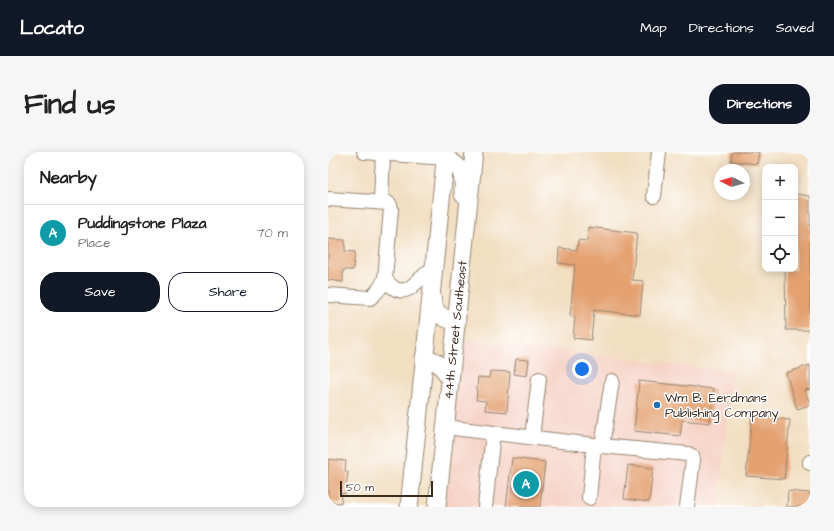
<!DOCTYPE html>
<html lang="en">
<head>
<meta charset="utf-8">
<style>
  body { margin:0; font-family:"Architects Daughter",sans-serif; background:#f6f6f6; color:#222 }
  .controls { position:absolute; right:12px; top:12px; display:grid; overflow:hidden; border-radius:8px; box-shadow:0 2px 10px #0003 }
  .controls button { width:36px; height:36px; display:grid; place-items:center; padding:0; border:0; border-bottom:1px solid #e0e0e0; background:#fff; color:#222; font:20px sans-serif }
  .compass { position:absolute; left:386px; top:12px; width:36px; height:36px; border-radius:50%; background:#fff; box-shadow:0 2px 10px #0003; rotate:276deg }
  .scale { position:absolute; left:12px; bottom:10px; width:93px; box-sizing:border-box; padding-left:4px; border:2px solid #3b2a1e; border-top:0; font-size:11px; line-height:14px; white-space:nowrap; color:#3b2a1e; -webkit-text-stroke:3px #fff; paint-order:stroke }
  .you { position:absolute; left:254px; top:217px; width:14px; height:14px; margin:-10px; border:3px solid #fff; border-radius:50%; background:#1a73e8; box-shadow:0 0 0 6px #1a73e833 }
  .badge { display:grid; place-items:center; width:26px; height:26px; border-radius:50%; background:#111827; color:#fff; font-size:13px; font-weight:700 }
  .pin { position:absolute; translate:-50% -50%; border:2px solid #fff; box-shadow:0 1px 4px #0006 }
  .list { margin:0; padding:0; list-style:none }
  h2 { display:flex; justify-content:space-between; align-items:center; height:52px; margin:0; padding:0 16px; font-size:17px }
  h2 small { font-size:13px; font-weight:400; color:#767676 }
  .list li { display:grid; grid-template-columns:26px 1fr auto; gap:12px; align-items:center; box-sizing:border-box; height:56px; padding:0 16px; border-top:1px solid #e0e0e0 }
  .list b { display:block; font-size:15px; white-space:nowrap }
  .list p { margin:0; font-size:13px; white-space:nowrap; color:#767676 }
  .list em { font-size:13px; font-style:normal; color:#767676 }
  .actions { display:flex; gap:8px; padding:12px 16px }
  .actions a { flex:1; padding:9px 0; border:1px solid #111827; border-radius:16px; text-align:center; font-size:14px; color:#111827 }
  .actions .main { background:#111827; color:#fff }
  .icon { flex:none; width:22px; height:22px; fill:none; stroke:currentColor; stroke-width:2; stroke-linecap:round; stroke-linejoin:round }
  .map { position:relative; flex:none; width:482px; height:355px; overflow:hidden; border-radius:16px }
  header { display:flex; align-items:center; gap:24px; box-sizing:border-box; height:56px; padding:0 20px; background:#111827; color:#fff }
  header strong { font-size:19px }
  nav { display:flex; gap:22px; margin-inline-start:auto; font-size:14px }
  .intro { display:flex; align-items:center; justify-content:space-between; box-sizing:border-box; height:96px; padding:0 24px }
  h1 { margin:0; font-size:28px }
  .button { padding:10px 18px; border-radius:16px; background:#111827; color:#fff; font-size:14px; font-weight:700 }
  main { display:flex; gap:24px; padding:0 24px }
  aside { flex:1; background:#fff; border-radius:16px; box-shadow:0 2px 10px #0003 }
  .map>svg:first-child { display:block }
  .built { fill:#f6d2c5 }
  .building { fill:#e4a272 }
  .lines { fill:none; stroke-linecap:round; stroke-linejoin:round }
  .minor-casing { stroke:#968470; stroke-width:16 }
  .major-casing { stroke:#968470; stroke-width:19 }
  .minor { stroke:#fff; stroke-width:14 }
  .major { stroke:#fff; stroke-width:17 }
  .poi-dot { fill:#1f6fb2; stroke:#fff; stroke-width:1.5 }
  .labels { text-anchor:middle; dominant-baseline:central; stroke-width:3; stroke-linejoin:round; paint-order:stroke }
  .street-label { font-size:13px; fill:#3b2a1e; stroke:#fff }
  .poi-label { font-size:13px; fill:#3b2a1e; stroke:#fff; text-anchor:start }
</style>
</head>
<body>
<header>
<strong>Locato</strong>
<nav><a>Map</a><a>Directions</a><a>Saved</a></nav>
</header>
<div class="intro"><h1>Find us</h1><a class="button">Directions</a></div>
<main>
<aside>
<h2>Nearby<small></small></h2>
<ul class="list">
<li><span class="badge" style="background:#0f9aa8">A</span><div><b>Puddingstone Plaza</b><p>Place</p></div><em>70 m</em></li>
</ul>
<div class="actions"><a class="main">Save</a><a>Share</a></div>
</aside>
<div class="map">
<svg width="482" height="355" viewBox="0 0 482 355">
  <rect width="100%" height="100%" fill="#fff"/>
  <filter id="ink" filterUnits="userSpaceOnUse"><feTurbulence type="fractalNoise" baseFrequency=".025" numOctaves="2"/><feDisplacementMap in="SourceGraphic" scale="8" xChannelSelector="R" yChannelSelector="G"/><feConvolveMatrix kernelMatrix="1 2 1 2 8 2 1 2 1" color-interpolation-filters="sRGB"/></filter>
  <filter id="wash" filterUnits="userSpaceOnUse"><feTurbulence type="fractalNoise" baseFrequency=".012" numOctaves="4" result="noise"/><feDisplacementMap in="SourceGraphic" scale="16" xChannelSelector="R" yChannelSelector="G"/><feGaussianBlur stdDeviation="0.9" result="paint"/><feColorMatrix in="noise" values="0 0 0 0 0 0 0 0 0 0 0 0 0 0 0 0 0 1.4 0 .05"/><feComposite in="paint" operator="in"/></filter>
  <g filter="url(#wash)">
    <rect width="100%" height="100%" fill="#f2dec1"/>
    <path class="built" d="M 133,187 L 404,219 L 390,355 L 115,355 Z"/>
    <g id="blocks">
      <path class="building" d="M 404,0 L 431,0 L 429,12 L 403,9 Z
        M 468,42 L 482,44 L 482,178 L 458,178 L 457,118 L 467,118 Z
        M 260,75 L 309,81 L 304,128 L 315,129 L 312,163 L 266,158 L 263,188 L 245,186 L 247,165 L 242,164 L 247,113 L 230,111 L 231,96 L 249,98 L 250,88 L 259,89 Z
        M 0,87 L 17,88 L 17,99 L 27,100 L 25,118 L 15,118 L 15,130 L 0,128 Z
        M 188,207 L 201,208 L 199,224 L 186,222 Z
        M 482,213 L 482,237 L 477,238 L 482,253 L 469,257 L 458,221 Z
        M 162,219 L 182,220 L 179,260 L 157,258 L 158,249 L 148,248 L 150,225 L 161,226 Z
        M 311,229 L 386,237 L 382,271 L 354,268 L 352,284 L 306,279 Z
        M 424,264 L 462,268 L 456,327 L 418,324 Z
        M 184,306 L 217,310 L 212,355 L 178,355 Z
        M 0,307 L 18,309 L 17,319 L 20,320 L 17,342 L 14,341 L 13,351 L 0,350 Z
        M 300,313 L 325,316 L 321,350 L 296,347 Z
        M 460,339 L 482,341 L 482,355 L 459,355 Z"/>
    </g>
  </g>
  <g filter="url(#ink)">
    <use href="#blocks" fill-opacity="0" stroke="#968470" stroke-width="1"/>
    <g class="lines">
      <g class="minor-casing">
        <path id="minor" d="M 36,0 L 117,6
          M 326,44 L 331,0
          M 0,47 L 60,51 L 62,53 L 63,57 L 57,126 C 54,135 50,140 42,146 L 0,143
          M 53,50 L 55,2
          M 57,126 C 63,136 71,142 82,136 L 106,115
          M 117,275 L 274,294 L 284,229
          M 204,285 L 211,227
          M 274,294 L 360,302 L 364,304 L 365,308 L 359,355
          M 482,310 L 482,311
          M 261,346 L 266,293
          M 157,355 L 165,281"/>
      </g>
      <g class="major-casing">
        <g id="major">
          <path d="M 117,6 C 135,14 136,25 135,42"/>
          <path d="M 104,144 C 106,161 112,166 129,170"/>
          <path d="M 96,206 C 110,207 116,217 122,228"/>
          <path d="M 81,355 L 118,0"/>
          <path id="s1" d="M 109,355 L 146,0"/>
        </g>
      </g>
      <use href="#minor" class="minor"/>
      <use href="#major" class="major"/>
    </g>
  </g>
  <circle class="poi-dot" cx="329" cy="253" r="4"/>
  <g class="labels">
    <g class="street-label">
      <text stroke="none"><textPath href="#s1" startOffset="178">44th Street Southeast</textPath></text>
    </g>
    <g class="poi-label">
      <text x="337" y="246">Wm B. Eerdmans<tspan x="337" dy="15">Publishing Company</tspan></text>
    </g>
  </g>
</svg>
<div class="controls">
<button>+</button>
<button>−</button>
<button><svg class="icon" aria-label="locate" viewBox="0 0 24 24"><circle cx="12" cy="12" r="6"/><path d="M12 2v4M12 18v4M2 12h4M18 12h4"/></svg></button>
</div>
<svg class="compass" viewBox="-18 -18 36 36"><path d="M0-13l5 13h-10z" fill="#e53935"/><path d="M0 13l5-13h-10z" fill="#767676"/></svg>
<div class="scale">50 m</div>
<div class="you"></div>
<div class="pin badge" style="left:198px;top:332px;background:#0f9aa8">A</div>
</div>
</main>
</body>
</html>
